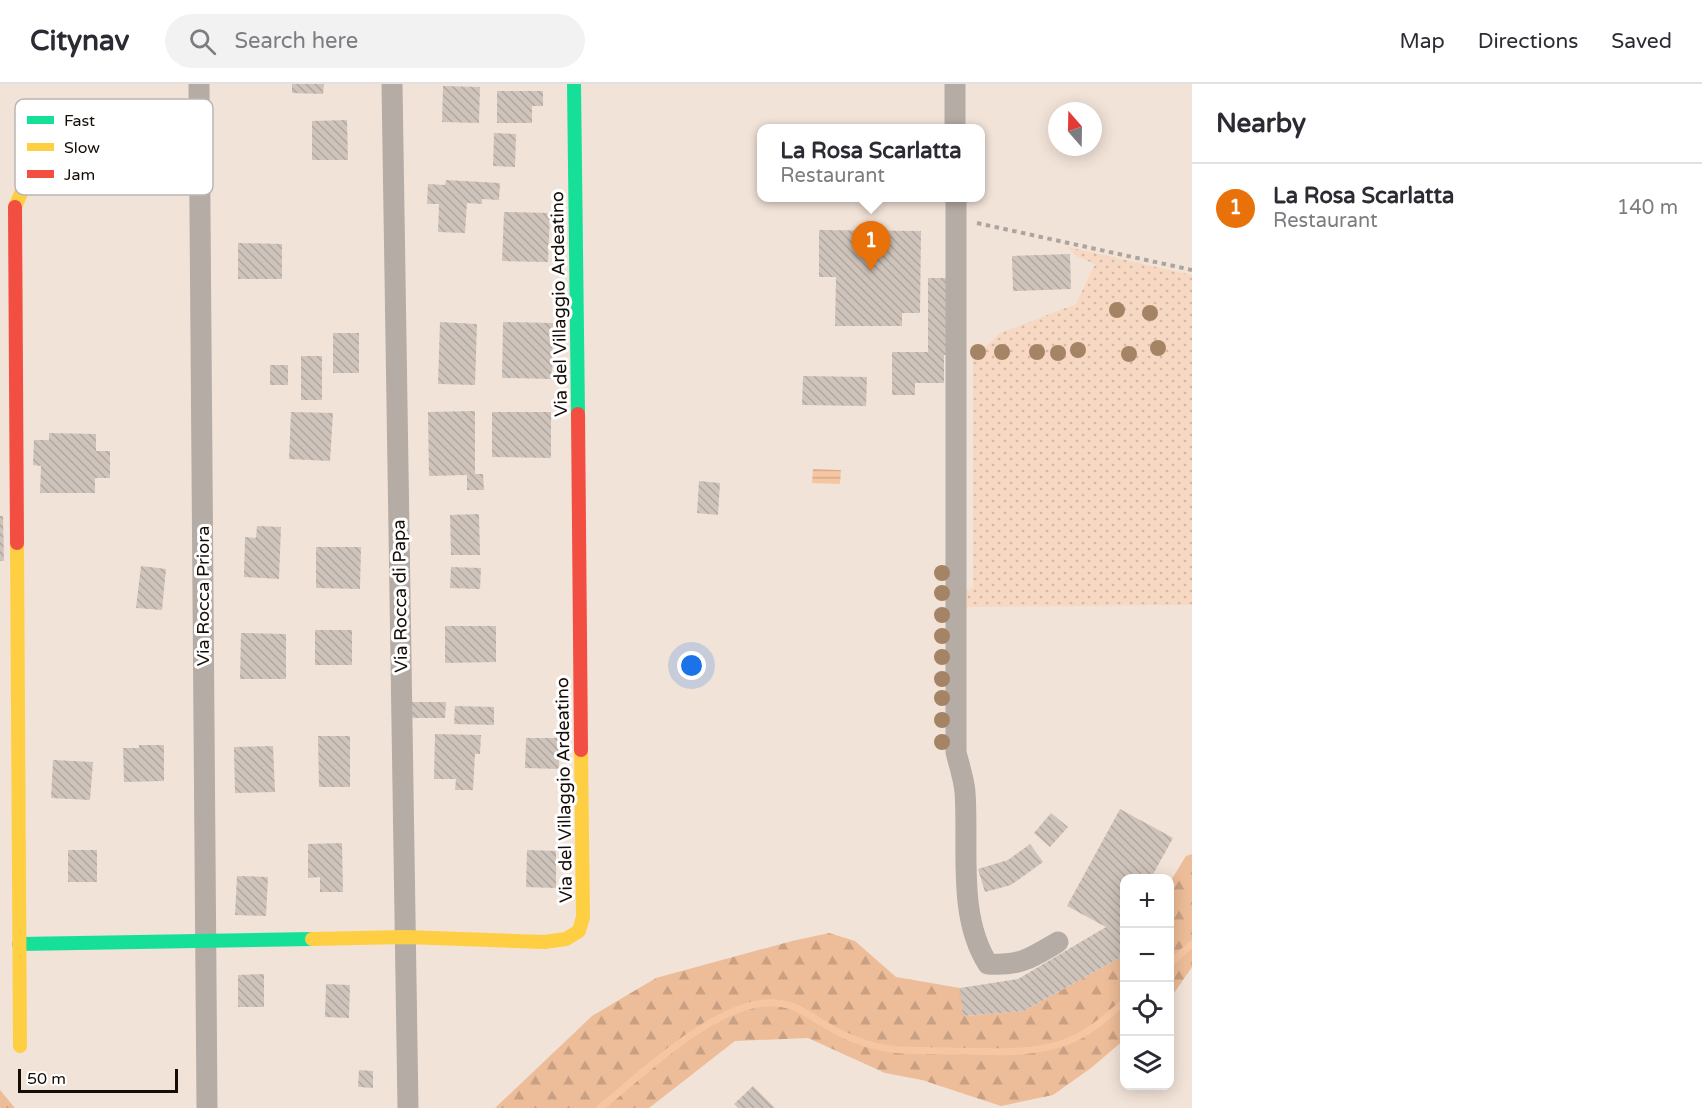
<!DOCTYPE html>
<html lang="en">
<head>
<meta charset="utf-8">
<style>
  body { margin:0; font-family:"Varela Round",sans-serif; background:#f2f2f3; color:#2b2b33 }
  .controls { position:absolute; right:18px; bottom:18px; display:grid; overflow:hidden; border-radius:12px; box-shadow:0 3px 15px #0003 }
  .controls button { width:54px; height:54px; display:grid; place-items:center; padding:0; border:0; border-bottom:2px solid #e1e1e2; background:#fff; color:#2b2b33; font:30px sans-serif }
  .compass { position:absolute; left:1048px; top:18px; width:54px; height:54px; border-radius:50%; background:#fff; box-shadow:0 3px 15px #0003; rotate:340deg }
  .scale { position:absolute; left:18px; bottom:15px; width:160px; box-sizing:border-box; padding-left:6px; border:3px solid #160d07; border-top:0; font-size:16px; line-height:21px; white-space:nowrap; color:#160d07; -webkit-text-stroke:4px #fff; paint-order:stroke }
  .you { position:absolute; left:692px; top:582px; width:21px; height:21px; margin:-15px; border:4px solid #fff; border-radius:50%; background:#1a73e8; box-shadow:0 0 0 9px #1a73e833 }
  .badge { display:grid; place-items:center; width:39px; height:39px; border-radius:50%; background:#7c3aed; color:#fff; font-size:20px; font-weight:700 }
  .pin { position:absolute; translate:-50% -50px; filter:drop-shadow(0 2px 3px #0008) }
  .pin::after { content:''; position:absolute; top:32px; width:21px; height:18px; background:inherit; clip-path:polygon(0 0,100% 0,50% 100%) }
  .popup { position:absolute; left:757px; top:40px; width:228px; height:78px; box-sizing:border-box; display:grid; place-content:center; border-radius:12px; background:#fff; filter:drop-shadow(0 2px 4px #0005); font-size:20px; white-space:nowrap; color:#7c7c81 }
  .popup b { font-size:22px; color:#2b2b33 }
  .popup::after { content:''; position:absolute; left:50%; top:100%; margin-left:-12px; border:12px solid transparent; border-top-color:#fff }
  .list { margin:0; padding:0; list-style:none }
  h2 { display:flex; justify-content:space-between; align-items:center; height:78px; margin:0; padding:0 24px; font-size:26px }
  h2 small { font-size:20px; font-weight:400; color:#7c7c81 }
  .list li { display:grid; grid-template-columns:39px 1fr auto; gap:18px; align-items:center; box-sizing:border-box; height:90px; padding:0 24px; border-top:2px solid #e1e1e2 }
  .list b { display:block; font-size:22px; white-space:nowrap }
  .list p { margin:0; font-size:20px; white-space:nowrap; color:#7c7c81 }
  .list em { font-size:20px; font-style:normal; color:#7c7c81 }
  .icon { flex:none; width:33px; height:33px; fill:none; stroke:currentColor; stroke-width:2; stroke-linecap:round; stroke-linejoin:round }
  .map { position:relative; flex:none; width:1192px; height:1024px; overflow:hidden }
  header { display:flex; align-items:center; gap:36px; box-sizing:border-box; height:84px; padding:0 30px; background:#fff; border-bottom:2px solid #e1e1e2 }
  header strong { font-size:28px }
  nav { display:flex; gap:33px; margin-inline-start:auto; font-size:21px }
  .search { width:420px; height:54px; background:#f2f2f3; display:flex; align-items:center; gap:15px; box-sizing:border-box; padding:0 21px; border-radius:33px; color:#7c7c81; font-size:22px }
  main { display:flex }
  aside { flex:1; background:#fff }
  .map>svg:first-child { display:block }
  .grass { fill:url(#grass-dots) }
  .forest { fill:url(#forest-firs) }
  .water { fill:url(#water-rules) }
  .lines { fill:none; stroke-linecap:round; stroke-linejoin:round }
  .stream { stroke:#f6c5a2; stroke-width:7 }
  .building { fill:url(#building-back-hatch) }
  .path { stroke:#aca59f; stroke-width:4; stroke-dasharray:4.5 4.5; stroke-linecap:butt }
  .street { stroke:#b5aca6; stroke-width:21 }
  .fast { stroke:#16e098; stroke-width:14 }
  .slow { stroke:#ffcf43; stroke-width:14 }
  .jam { stroke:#f24e42; stroke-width:14 }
  .tree { fill:#a58365 }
  .labels { text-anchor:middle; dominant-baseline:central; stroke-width:6; stroke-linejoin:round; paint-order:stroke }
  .street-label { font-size:18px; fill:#160d07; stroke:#fff }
  .key { fill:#fff; stroke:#b9b6b5; stroke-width:1.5 }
  .key-label { font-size:16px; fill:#160d07 }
</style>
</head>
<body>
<header>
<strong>Citynav</strong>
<div class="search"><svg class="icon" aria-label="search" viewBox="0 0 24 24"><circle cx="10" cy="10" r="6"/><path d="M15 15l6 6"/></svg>Search here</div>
<nav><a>Map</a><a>Directions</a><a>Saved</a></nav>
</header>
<main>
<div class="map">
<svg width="1192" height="1024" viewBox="0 0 1192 1024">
  <defs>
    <pattern id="grass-dots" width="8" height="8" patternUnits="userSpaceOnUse" patternTransform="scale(1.5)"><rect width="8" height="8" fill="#f7d8c2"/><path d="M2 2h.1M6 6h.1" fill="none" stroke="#d3b8a5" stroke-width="1.8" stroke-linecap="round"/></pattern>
    <pattern id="forest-firs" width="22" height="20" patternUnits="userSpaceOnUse" patternTransform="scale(1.5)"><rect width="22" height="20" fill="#edbc98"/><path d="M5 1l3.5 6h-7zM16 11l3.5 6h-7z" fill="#caa082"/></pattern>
    <pattern id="water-rules" width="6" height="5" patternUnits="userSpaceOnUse" patternTransform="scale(1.5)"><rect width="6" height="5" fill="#f6c5a2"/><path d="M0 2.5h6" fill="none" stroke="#d2a88a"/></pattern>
    <pattern id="building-back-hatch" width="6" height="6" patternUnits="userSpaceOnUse" patternTransform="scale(1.5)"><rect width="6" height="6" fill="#cfc4bb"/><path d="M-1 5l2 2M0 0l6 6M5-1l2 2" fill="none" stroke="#b1a79f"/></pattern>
  </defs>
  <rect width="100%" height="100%" fill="#f2e3d8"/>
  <path class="grass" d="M 1068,163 L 1192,191 L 1192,521 L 966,523 L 965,507 L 973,504 L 973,274 L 1000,249 L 1076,220 L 1095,180 L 1076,172 Z"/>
  <path class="forest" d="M 1192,770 L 1192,883 L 1170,915 L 1170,798 L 1186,772 Z
    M 829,849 L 855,857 L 896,893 L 960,904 L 964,932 L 1024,927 L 1121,873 L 1124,867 L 1124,956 L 1091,984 L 1053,1011 L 1001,1022 L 922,996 L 885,989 L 808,954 L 735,957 L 649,1024 L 495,1024 L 592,932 L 656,894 L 792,857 Z
    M 0,1006 L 15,1024 L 0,1024 Z"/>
  <path class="water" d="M 813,385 L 841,386 L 840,400 L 812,399 Z"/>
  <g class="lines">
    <path class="stream" d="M 1170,879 L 1192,860
      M 600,1024 C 641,991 706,928 758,920 C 790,914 803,928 829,943 C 839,949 850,954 862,958 C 890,969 922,966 952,967 C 988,967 1025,971 1060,960 C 1086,952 1105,935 1124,918"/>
  </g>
  <path class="building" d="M 292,0 L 324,0 L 323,10 L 292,9 Z
    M 443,2 L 480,3 L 479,39 L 442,38 Z
    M 497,7 L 543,7 L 543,22 L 532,22 L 532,39 L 497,39 Z
    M 347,36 L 348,76 L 312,76 L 312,37 Z
    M 494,49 L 516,50 L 515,83 L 493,82 Z
    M 446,96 L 500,99 L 499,116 L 482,115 L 482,120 L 467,119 L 465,149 L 438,148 L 439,120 L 427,120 L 428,100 L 445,101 Z
    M 504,128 L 550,129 L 548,178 L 502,177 Z
    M 819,146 L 921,147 L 920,229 L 902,229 L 902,242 L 835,242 L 836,193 L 819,193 Z
    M 238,159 L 282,160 L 282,195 L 238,195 Z
    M 1070,170 L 1071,205 L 1013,207 L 1012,172 Z
    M 928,194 L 949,194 L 949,271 L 944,271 L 944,299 L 915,299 L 915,311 L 892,311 L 892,268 L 928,268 Z
    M 440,238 L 477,240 L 475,301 L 438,300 Z
    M 503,238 L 553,239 L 552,295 L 502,294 Z
    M 333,249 L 359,249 L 359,289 L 333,289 Z
    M 301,272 L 322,272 L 322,316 L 301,316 Z
    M 270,281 L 288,281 L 288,301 L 270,301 Z
    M 803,292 L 867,293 L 866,322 L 802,321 Z
    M 475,327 L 475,390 L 483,390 L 484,406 L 467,406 L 467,391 L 429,392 L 428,328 Z
    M 291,328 L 333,329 L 330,377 L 289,375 Z
    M 492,328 L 551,328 L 551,374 L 492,373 Z
    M 49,349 L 96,350 L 96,367 L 110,367 L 110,394 L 95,394 L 95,409 L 40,409 L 41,382 L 33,381 L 34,356 L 49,356 Z
    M 699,397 L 720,399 L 718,431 L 697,429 Z
    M 479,430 L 480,471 L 451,471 L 450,431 Z
    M 0,432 L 3,432 L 4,477 L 0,477 Z
    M 257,442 L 281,443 L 279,495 L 244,493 L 245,453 L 256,454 Z
    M 316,463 L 361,463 L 360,505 L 316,504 Z
    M 141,482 L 166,485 L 162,526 L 136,524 Z
    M 451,483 L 481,484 L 480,505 L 450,504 Z
    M 445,542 L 496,542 L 496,578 L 445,579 Z
    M 315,546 L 352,546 L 352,581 L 315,581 Z
    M 241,549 L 286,550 L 286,595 L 240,595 Z
    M 408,618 L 446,618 L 445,634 L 409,634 Z
    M 455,622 L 494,623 L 494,641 L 454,640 Z
    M 435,650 L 481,651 L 480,670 L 475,670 L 473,706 L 455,706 L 456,695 L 434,695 Z
    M 318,652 L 350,652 L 350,703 L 319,703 Z
    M 526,654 L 559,654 L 559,685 L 525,684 Z
    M 139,661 L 164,661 L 164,697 L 124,698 L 123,664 L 139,664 Z
    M 273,662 L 275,708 L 235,709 L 234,663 Z
    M 53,676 L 93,678 L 90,716 L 51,714 Z
    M 1120,725 L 1173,754 L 1151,794 L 1124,794 L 1124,867 L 1121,873 L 1024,927 L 963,932 L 960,904 L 1018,895 L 1106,843 L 1067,822 Z
    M 1051,729 L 1068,743 L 1050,763 L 1034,749 Z
    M 342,759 L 343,808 L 320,808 L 320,793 L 308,794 L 308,760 Z
    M 1030,760 L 1043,778 L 1011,801 L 985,808 L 978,785 L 1008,776 Z
    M 68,766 L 97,766 L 97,798 L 68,798 Z
    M 527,766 L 556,767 L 556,804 L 526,803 Z
    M 237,792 L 268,793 L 266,832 L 235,831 Z
    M 264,890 L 264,923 L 238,923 L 238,891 Z
    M 326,900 L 350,901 L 349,934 L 325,933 Z
    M 359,986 L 373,987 L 373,1004 L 358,1003 Z
    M 753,1002 L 775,1024 L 738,1024 L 734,1020 Z"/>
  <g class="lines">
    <path class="path" d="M 977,139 L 1192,186"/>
    <path class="street" d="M 199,0 L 207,1024
      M 392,0 L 408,1024
      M 955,0 L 955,45
      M 956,114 L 956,668 C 959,681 964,695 965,708 C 969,763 957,832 988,880 C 1021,882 1031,874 1058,858"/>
    <path class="fast" d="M 574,0 L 578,330
      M 19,860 L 312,855"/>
    <path class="slow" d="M 15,123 L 22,107 L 39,96 L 200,99
      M 17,459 L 20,962
      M 312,855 L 405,853 L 544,858 L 566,855 L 579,847 L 583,833 L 581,666"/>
    <path class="jam" d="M 15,123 L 17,459
      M 578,330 L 581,666"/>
  </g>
  <g class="tree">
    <circle cx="1117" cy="226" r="8"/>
    <circle cx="1150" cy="229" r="8"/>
    <circle cx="1158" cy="264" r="8"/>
    <circle cx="1078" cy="266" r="8"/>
    <circle cx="978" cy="268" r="8"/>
    <circle cx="1002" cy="268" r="8"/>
    <circle cx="1037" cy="268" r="8"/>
    <circle cx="1058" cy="269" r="8"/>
    <circle cx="1129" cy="270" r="8"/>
    <circle cx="942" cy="489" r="8"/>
    <circle cx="942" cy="509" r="8"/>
    <circle cx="942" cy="531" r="8"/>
    <circle cx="942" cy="552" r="8"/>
    <circle cx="942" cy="573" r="8"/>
    <circle cx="942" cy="595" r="8"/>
    <circle cx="942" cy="614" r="8"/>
    <circle cx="942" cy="636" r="8"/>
    <circle cx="942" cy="658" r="8"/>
  </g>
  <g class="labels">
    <g class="street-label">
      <text transform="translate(559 220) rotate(-91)">Via del Villaggio Ardeatino</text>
      <text transform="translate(203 512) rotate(-90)">Via Rocca Priora</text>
      <text transform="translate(400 512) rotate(-91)">Via Rocca di Papa</text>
      <text transform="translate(564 706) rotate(-91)">Via del Villaggio Ardeatino</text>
    </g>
  </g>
  <rect x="15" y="15" width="198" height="96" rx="9" class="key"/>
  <rect x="27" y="32" width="27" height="8" fill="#16e098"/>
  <rect x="27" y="59" width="27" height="8" fill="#ffcf43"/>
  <rect x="27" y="86" width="27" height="8" fill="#f24e42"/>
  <g class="key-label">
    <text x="64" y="42">Fast</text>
    <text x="64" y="69">Slow</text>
    <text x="64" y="96">Jam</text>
  </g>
</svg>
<div class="controls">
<button>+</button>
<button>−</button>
<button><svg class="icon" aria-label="locate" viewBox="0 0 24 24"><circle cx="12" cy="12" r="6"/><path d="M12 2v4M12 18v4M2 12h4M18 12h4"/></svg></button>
<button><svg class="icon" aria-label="layers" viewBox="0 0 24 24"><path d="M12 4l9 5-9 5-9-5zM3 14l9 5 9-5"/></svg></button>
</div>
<svg class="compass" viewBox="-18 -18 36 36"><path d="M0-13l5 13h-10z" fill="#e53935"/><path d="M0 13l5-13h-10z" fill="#7c7c81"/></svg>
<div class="scale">50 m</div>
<div class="you"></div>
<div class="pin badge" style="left:871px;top:187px;background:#e8710a">1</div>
<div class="popup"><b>La Rosa Scarlatta</b>Restaurant</div>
</div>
<aside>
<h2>Nearby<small></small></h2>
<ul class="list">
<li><span class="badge" style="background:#e8710a">1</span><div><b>La Rosa Scarlatta</b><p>Restaurant</p></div><em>140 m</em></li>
</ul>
</aside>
</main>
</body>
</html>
